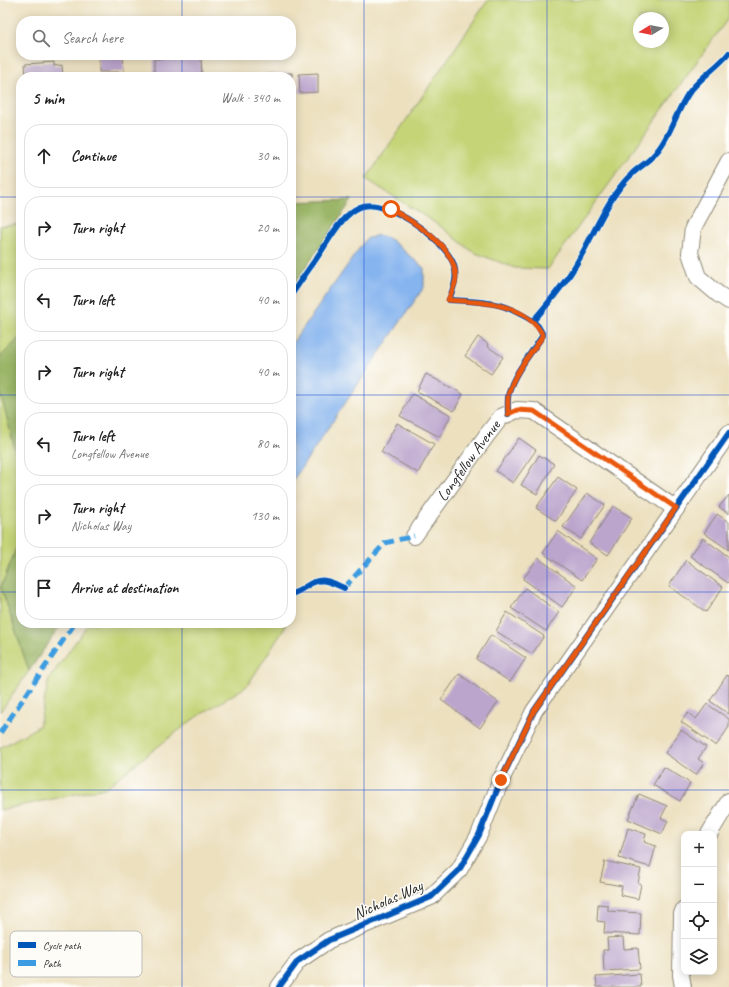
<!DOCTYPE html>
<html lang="en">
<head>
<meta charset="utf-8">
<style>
  body { margin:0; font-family:Caveat,sans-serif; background:#f6f6f6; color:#222 }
  .controls { position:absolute; right:12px; bottom:12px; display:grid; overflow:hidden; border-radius:8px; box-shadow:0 2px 10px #0003 }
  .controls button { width:36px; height:36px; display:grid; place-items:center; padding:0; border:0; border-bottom:1px solid #e0e0e0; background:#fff; color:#222; font:20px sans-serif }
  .compass { position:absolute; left:633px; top:12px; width:36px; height:36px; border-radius:50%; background:#fff; box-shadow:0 2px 10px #0003; rotate:260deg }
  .stop { position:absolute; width:12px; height:12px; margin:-9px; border:3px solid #ea580c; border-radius:50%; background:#fff }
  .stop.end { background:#ea580c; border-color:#fff; box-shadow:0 1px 4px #0008 }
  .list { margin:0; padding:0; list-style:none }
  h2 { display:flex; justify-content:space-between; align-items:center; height:52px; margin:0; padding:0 16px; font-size:17px }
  h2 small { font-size:13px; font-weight:400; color:#767676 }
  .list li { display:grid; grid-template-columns:26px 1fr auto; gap:12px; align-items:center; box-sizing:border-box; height:64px; margin:0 8px 8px; padding:0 8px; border:1px solid #e0e0e0; border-radius:16px }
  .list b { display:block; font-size:15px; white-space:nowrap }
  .list p { margin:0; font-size:13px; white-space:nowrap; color:#767676 }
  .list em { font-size:13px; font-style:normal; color:#767676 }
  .icon { flex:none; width:22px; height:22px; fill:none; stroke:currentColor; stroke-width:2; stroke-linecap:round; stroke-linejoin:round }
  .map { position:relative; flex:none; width:729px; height:987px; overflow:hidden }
  .search { position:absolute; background:#fff; box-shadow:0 2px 10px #0003; left:16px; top:16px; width:280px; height:44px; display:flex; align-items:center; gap:10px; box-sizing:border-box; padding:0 14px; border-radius:16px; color:#767676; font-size:15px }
  .panel { position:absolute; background:#fff; box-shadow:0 2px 10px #0003; left:16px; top:72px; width:280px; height:556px; border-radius:16px }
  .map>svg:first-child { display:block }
  .green { fill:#c4d477; stroke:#788051; fill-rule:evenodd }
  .forest { fill:#9bb668; stroke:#63704a }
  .water { fill:#85b4ef; stroke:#58708d }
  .building { fill:#bba5cd }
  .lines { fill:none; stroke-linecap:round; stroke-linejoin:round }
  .street-casing { stroke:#8c8675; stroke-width:18 }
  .street { stroke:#fff; stroke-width:16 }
  .quiet { stroke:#3d9ce1; stroke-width:5; stroke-dasharray:10 5; stroke-linecap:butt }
  .cycleway-casing { stroke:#fdfcf7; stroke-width:8 }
  .cycleway { stroke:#0057b8; stroke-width:6 }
  .route { stroke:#ea580c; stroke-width:5 }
  .grid { fill:none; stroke:#1d4ed8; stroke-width:1; stroke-opacity:0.55 }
  .labels { text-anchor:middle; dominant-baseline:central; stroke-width:3; stroke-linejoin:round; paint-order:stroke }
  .street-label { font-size:16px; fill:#2b2b2b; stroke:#fdfcf7 }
  .key { fill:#fdfcf7; stroke:#bebdba; stroke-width:1 }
  .key-label { font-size:11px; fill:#2b2b2b }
</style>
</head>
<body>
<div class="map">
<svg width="729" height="987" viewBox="0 0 729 987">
  <rect width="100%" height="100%" fill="#fdfcf7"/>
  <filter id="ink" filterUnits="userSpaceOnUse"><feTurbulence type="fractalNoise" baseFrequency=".025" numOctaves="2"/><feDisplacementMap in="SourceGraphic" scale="8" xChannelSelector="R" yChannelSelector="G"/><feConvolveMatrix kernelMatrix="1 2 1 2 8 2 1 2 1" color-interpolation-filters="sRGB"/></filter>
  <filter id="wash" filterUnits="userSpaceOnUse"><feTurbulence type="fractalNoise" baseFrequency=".012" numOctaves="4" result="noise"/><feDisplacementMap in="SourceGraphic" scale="16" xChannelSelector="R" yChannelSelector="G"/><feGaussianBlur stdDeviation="0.9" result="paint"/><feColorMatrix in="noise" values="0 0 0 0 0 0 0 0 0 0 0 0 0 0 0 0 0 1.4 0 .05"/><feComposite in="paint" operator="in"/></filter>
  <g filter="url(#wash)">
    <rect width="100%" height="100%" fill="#ece0bf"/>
    <path class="green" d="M 488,0 L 729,0 L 729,17 L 548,269 L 515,268 L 473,252 L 440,226 L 366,179 ZM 639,18 L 663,18 L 663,42 L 639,42 Z
      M 21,224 L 21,336 L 0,357 L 0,226 Z
      M 0,390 L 21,474 L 21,536 L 1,587 L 29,671 L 0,712 Z
      M 89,623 L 279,623 L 286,626 L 247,686 L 192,720 L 105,788 L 0,810 L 0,748 L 39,726 L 49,679 Z"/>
    <path class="forest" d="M 352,200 L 291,289 L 291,202 Z
      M 21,336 L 21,474 L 0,390 L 0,357 Z
      M 21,536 L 21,623 L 62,623 L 29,671 L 1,587 Z"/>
    <path class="water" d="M 378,235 L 390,239 L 424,268 L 424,287 L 291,483 L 291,345 L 366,239 Z"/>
    <g id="blocks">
      <path class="building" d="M 99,55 L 123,55 L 124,72 L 99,72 Z
        M 201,57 L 202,77 L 154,77 L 154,59 Z
        M 54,62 L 54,66 L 62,65 L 63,77 L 26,77 L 25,64 Z
        M 292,73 L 292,77 L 255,77 L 255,75 Z
        M 318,73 L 318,92 L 300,93 L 299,74 Z
        M 478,337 L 488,344 L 487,346 L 503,357 L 491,374 L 465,356 Z
        M 426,374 L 463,394 L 454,411 L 417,391 Z
        M 412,394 L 451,415 L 440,437 L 400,416 Z
        M 397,423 L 434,444 L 418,473 L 381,452 Z
        M 519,438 L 536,450 L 513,483 L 496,471 Z
        M 539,455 L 554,464 L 537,494 L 521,485 Z
        M 558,477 L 577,490 L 556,521 L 536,508 Z
        M 587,493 L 605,505 L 581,539 L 563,527 Z
        M 729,495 L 729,514 L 719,507 Z
        M 613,506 L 632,518 L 608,555 L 589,543 Z
        M 717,514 L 729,522 L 729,550 L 704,533 Z
        M 558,531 L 597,559 L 582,580 L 543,553 Z
        M 703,538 L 729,557 L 729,581 L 728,583 L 690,556 Z
        M 538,558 L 577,586 L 562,607 L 523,579 Z
        M 686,560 L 723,587 L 706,612 L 669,586 Z
        M 525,588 L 559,612 L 546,631 L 511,608 Z
        M 507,612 L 544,636 L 532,654 L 496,631 Z
        M 491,635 L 526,658 L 510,682 L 476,659 Z
        M 459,674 L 498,702 L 480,728 L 441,700 Z
        M 727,675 L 729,677 L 729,714 L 710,701 Z
        M 707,704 L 729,719 L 729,727 L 716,746 L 681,722 L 688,713 L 696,719 Z
        M 681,730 L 706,747 L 698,759 L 704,763 L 696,775 L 665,753 Z
        M 664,767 L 690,783 L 680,801 L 653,785 Z
        M 639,794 L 667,806 L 661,818 L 668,821 L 662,834 L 628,819 Z
        M 628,828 L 646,834 L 644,842 L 656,846 L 650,867 L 619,858 Z
        M 605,861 L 641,869 L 638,883 L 641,884 L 638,899 L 620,895 L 622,886 L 600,882 Z
        M 598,904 L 608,905 L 608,911 L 641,913 L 640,935 L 604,933 L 605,922 L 597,921 Z
        M 623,937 L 624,949 L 638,948 L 640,969 L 604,971 L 603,950 L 608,950 L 607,938 Z
        M 640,974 L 641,987 L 597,987 L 596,977 Z"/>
    </g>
  </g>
  <g filter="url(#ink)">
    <use href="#blocks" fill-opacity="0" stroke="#8c8675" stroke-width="1"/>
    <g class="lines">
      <g class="street-casing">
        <g id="street">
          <path d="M 729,161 L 693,228 L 690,253 L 698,277 L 718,294 L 729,301"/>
          <path id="s1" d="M 414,536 L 487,435 L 501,417 L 517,410 L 534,411 L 676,509"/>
          <path d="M 709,834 L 729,801"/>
          <path d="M 279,987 L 298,961 L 329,940 L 431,897 L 459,870 L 479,835 L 501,780 L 534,711 L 729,433"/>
          <path d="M 683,987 L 681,975 L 682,914 L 684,909"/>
        </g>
      </g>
      <use href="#street" class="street"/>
      <path class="quiet" d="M 344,588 L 385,543 L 414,536
        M 0,733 L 75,623"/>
      <g class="cycleway-casing">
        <path id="cycleway" d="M 291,295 C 301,280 312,265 322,250 C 332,235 343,214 360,207 C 386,196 446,241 454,265 C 458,278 453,289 449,300 C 465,301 483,301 499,305 C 511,308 522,315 533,321
          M 508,414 C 508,406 507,399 509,392 C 514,373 532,352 543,335 L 538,326 L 533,321 C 547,305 561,288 572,271 C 588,246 599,218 615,194 C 620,187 625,180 631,175 C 637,168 646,164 652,157 C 669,140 675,114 688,94 C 699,78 717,68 729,53
          M 291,594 C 296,593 300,590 305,587 C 321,576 328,581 344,588
          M 279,987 L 298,961 L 329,940 L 431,897 L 459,870 L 479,835 L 501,780 L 534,711 L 729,433"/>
      </g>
      <use href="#cycleway" class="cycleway"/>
    </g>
  </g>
  <g class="lines" filter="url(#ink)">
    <path class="route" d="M 391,209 C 415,223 455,246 456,277 C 456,285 451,293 448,300 C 481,302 526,302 543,336 C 532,352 514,373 509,392 C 507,399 508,406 508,414 L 517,410 L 534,411 L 676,508 L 534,711 L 501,780"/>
  </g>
  <path class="grid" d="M 182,0 L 182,21M 364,0 L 364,987M 547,0 L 547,987M 182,55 L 182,77M 0,197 L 21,197M 291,197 L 729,197M 0,395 L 21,395M 291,395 L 729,395M 0,592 L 21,592M 291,592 L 729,592M 182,623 L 182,987M 0,790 L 729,790"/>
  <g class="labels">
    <g class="street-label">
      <text stroke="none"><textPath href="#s1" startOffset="93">Longfellow Avenue</textPath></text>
      <text transform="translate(388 900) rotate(-24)">Nicholas Way</text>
    </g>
  </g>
  <rect x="10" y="931" width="132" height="46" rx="6" class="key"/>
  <rect x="18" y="942" width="18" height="6" fill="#0057b8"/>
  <rect x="18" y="960" width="18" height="6" fill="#3d9ce1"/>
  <g class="key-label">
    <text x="43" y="949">Cycle path</text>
    <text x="43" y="967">Path</text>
  </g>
</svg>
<div class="controls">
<button>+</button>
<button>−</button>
<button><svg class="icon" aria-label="locate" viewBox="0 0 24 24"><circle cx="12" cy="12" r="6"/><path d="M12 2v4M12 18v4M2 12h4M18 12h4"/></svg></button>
<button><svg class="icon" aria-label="layers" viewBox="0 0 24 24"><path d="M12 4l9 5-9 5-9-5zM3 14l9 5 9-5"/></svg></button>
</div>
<svg class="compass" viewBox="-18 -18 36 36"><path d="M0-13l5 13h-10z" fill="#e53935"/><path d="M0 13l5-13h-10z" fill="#767676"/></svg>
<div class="stop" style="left:391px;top:209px"></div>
<div class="stop end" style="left:501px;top:780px"></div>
<div class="search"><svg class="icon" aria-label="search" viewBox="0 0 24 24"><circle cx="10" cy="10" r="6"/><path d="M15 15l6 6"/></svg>Search here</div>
<section class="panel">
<h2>5 min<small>Walk · 340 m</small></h2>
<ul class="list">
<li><svg class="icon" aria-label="ahead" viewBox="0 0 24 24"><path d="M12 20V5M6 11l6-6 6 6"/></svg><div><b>Continue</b></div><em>30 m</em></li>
<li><svg class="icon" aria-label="right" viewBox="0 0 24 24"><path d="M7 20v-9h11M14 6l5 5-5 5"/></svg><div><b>Turn right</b></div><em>20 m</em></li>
<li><svg class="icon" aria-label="left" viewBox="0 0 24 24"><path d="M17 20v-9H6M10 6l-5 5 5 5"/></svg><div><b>Turn left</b></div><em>40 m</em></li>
<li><svg class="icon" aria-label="right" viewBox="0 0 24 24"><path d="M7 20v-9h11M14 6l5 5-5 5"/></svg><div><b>Turn right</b></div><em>40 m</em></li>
<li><svg class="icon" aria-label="left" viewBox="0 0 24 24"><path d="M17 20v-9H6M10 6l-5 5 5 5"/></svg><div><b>Turn left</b><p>Longfellow Avenue</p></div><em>80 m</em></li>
<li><svg class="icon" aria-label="right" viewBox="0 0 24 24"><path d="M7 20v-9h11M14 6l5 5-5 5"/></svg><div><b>Turn right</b><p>Nicholas Way</p></div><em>130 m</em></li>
<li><svg class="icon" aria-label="arrive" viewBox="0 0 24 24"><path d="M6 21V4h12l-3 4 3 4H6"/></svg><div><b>Arrive at destination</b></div></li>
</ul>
</section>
</div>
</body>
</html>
